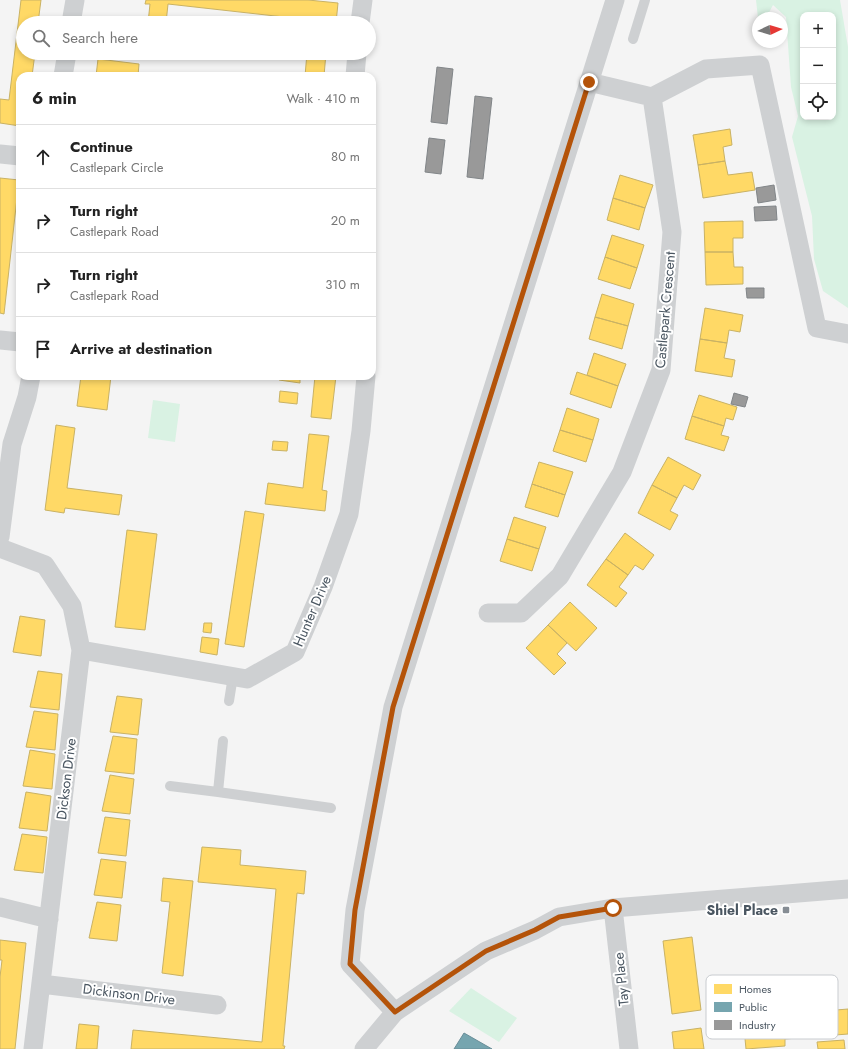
<!DOCTYPE html>
<html lang="en">
<head>
<meta charset="utf-8">
<style>
  body { margin:0; font-family:Jost,sans-serif; background:#f2f2f2; color:#222 }
  .controls { position:absolute; right:12px; top:12px; display:grid; overflow:hidden; border-radius:8px; box-shadow:0 2px 6px #0003 }
  .controls button { width:36px; height:36px; display:grid; place-items:center; padding:0; border:0; border-bottom:1px solid #e0e0e0; background:#fff; color:#222; font:20px sans-serif }
  .compass { position:absolute; left:752px; top:12px; width:36px; height:36px; border-radius:50%; background:#fff; box-shadow:0 2px 6px #0003; rotate:86deg }
  .stop { position:absolute; width:12px; height:12px; margin:-9px; border:3px solid #b45309; border-radius:50%; background:#fff }
  .stop.end { background:#b45309; border-color:#fff; box-shadow:0 1px 4px #0008 }
  .list { margin:0; padding:0; list-style:none }
  h2 { display:flex; justify-content:space-between; align-items:center; height:52px; margin:0; padding:0 16px; font-size:17px }
  h2 small { font-size:13px; font-weight:400; color:#767676 }
  .list li { display:grid; grid-template-columns:26px 1fr auto; gap:12px; align-items:center; box-sizing:border-box; height:64px; padding:0 16px; border-top:1px solid #e0e0e0 }
  .list b { display:block; font-size:15px; white-space:nowrap }
  .list p { margin:0; font-size:13px; white-space:nowrap; color:#767676 }
  .list em { font-size:13px; font-style:normal; color:#767676 }
  .icon { flex:none; width:22px; height:22px; fill:none; stroke:currentColor; stroke-width:2; stroke-linecap:round; stroke-linejoin:round }
  .map { position:relative; flex:none; width:848px; height:1049px; overflow:hidden }
  .search { position:absolute; background:#fff; box-shadow:0 2px 6px #0003; left:16px; top:16px; width:360px; height:44px; display:flex; align-items:center; gap:10px; box-sizing:border-box; padding:0 14px; border-radius:22px; color:#767676; font-size:15px }
  .panel { position:absolute; background:#fff; box-shadow:0 2px 6px #0003; left:16px; top:72px; width:360px; height:308px; border-radius:12px }
  .map>svg:first-child { display:block }
  .green { fill:#d9f2e3; fill-rule:evenodd }
  .homes { fill:#ffd966; stroke:#c9b264 }
  .public { fill:#76a5af; stroke:#698d98 }
  .industry { fill:#999; stroke:#818588 }
  .lines { fill:none; stroke-linecap:round; stroke-linejoin:round }
  .lane { stroke:#ced0d2; stroke-width:10 }
  .street { stroke:#ced0d2; stroke-width:19 }
  .route { stroke:#b45309; stroke-width:5 }
  .poi-dot { fill:#868d94; stroke:#fff; stroke-width:1.5 }
  .labels { text-anchor:middle; dominant-baseline:central; stroke-width:4; stroke-linejoin:round; paint-order:stroke }
  .street-label { font-size:14px; fill:#4a5661; stroke:#fff }
  .poi-label { font-size:14px; font-weight:bold; fill:#4a5661; stroke:#fff; text-anchor:end }
  .key { fill:#fff; stroke:#c9ccd0; stroke-width:1 }
  .key-label { font-size:11px; fill:#4a5661 }
</style>
</head>
<body>
<div class="map">
<svg width="848" height="1049" viewBox="0 0 848 1049">
  <rect width="100%" height="100%" fill="#f4f4f4"/>
  <path class="green" d="M 756,0 L 840,0 L 848,47 L 848,308 L 823,291 L 814,259 L 812,216 L 792,137 L 798,116 L 791,87 L 786,17 L 773,5 L 766,18 L 758,18 ZM 803,15 L 833,15 L 833,117 L 803,117 Z
    M 153,400 L 180,404 L 175,442 L 148,438 Z
    M 471,988 L 517,1018 L 499,1042 L 449,1011 Z"/>
  <path class="homes" d="M 21,0 L 41,0 L 38,23 L 23,23 L 23,53 L 35,53 L 32,76 L 20,76 L 20,126 L 0,123 L 0,99 L 9,100 Z
    M 146,0 L 308,0 L 338,3 L 336,23 L 310,23 L 311,20 L 168,4 L 166,23 L 148,23 L 150,4 L 145,4 Z
    M 144,53 L 163,53 L 162,59 L 144,57 Z
    M 307,53 L 326,53 L 324,76 L 305,76 Z
    M 98,59 L 139,64 L 138,76 L 96,76 Z
    M 730,129 L 732,145 L 723,147 L 725,161 L 698,165 L 693,135 Z
    M 725,161 L 728,175 L 752,172 L 755,190 L 703,198 L 698,165 Z
    M 620,175 L 653,185 L 645,208 L 613,198 Z
    M 0,178 L 19,180 L 4,314 L 0,313 Z
    M 613,198 L 645,208 L 639,230 L 607,220 Z
    M 743,221 L 743,238 L 733,238 L 733,252 L 705,252 L 704,222 Z
    M 612,235 L 644,245 L 637,268 L 605,257 Z
    M 705,252 L 733,252 L 734,267 L 743,267 L 743,284 L 706,285 Z
    M 605,257 L 637,268 L 630,289 L 598,279 Z
    M 602,294 L 634,304 L 628,326 L 595,317 Z
    M 705,308 L 743,315 L 740,332 L 729,330 L 727,343 L 700,339 Z
    M 595,317 L 628,326 L 622,349 L 589,339 Z
    M 700,339 L 727,343 L 724,358 L 735,360 L 732,377 L 695,371 Z
    M 594,353 L 626,364 L 618,386 L 587,375 Z
    M 577,372 L 618,386 L 611,408 L 570,394 Z
    M 81,376 L 111,376 L 107,410 L 77,406 Z
    M 279,376 L 300,376 L 300,383 L 279,380 Z
    M 315,376 L 336,376 L 331,419 L 311,417 Z
    M 280,391 L 298,393 L 297,404 L 279,402 Z
    M 699,395 L 737,407 L 733,420 L 726,418 L 724,426 L 692,416 Z
    M 567,408 L 599,419 L 593,440 L 560,430 Z
    M 692,416 L 724,426 L 721,435 L 729,437 L 724,451 L 685,439 Z
    M 56,425 L 75,428 L 67,488 L 122,495 L 119,515 L 65,508 L 64,513 L 45,510 Z
    M 560,430 L 593,440 L 586,462 L 553,451 Z
    M 309,434 L 329,436 L 322,490 L 327,491 L 325,511 L 265,504 L 268,483 L 303,488 Z
    M 273,441 L 288,442 L 287,451 L 272,450 Z
    M 668,457 L 701,475 L 693,490 L 684,485 L 677,498 L 652,485 Z
    M 539,462 L 573,472 L 565,495 L 532,484 Z
    M 532,484 L 565,495 L 558,517 L 525,507 Z
    M 652,485 L 677,498 L 670,511 L 678,515 L 670,530 L 638,513 Z
    M 245,511 L 264,514 L 244,647 L 225,644 Z
    M 514,517 L 546,527 L 539,549 L 507,539 Z
    M 127,530 L 157,534 L 145,630 L 115,627 Z
    M 625,533 L 654,555 L 643,570 L 635,565 L 628,575 L 606,559 Z
    M 507,539 L 539,549 L 532,571 L 500,561 Z
    M 606,559 L 628,575 L 619,587 L 627,593 L 616,607 L 587,585 Z
    M 570,602 L 597,628 L 576,651 L 548,625 Z
    M 20,616 L 45,620 L 41,656 L 13,652 Z
    M 204,623 L 212,623 L 211,633 L 203,632 Z
    M 548,625 L 567,643 L 557,654 L 566,663 L 554,675 L 526,648 Z
    M 202,637 L 219,639 L 217,655 L 200,652 Z
    M 38,671 L 62,674 L 59,710 L 30,707 Z
    M 117,696 L 142,699 L 138,735 L 110,732 Z
    M 34,711 L 58,714 L 55,750 L 26,747 Z
    M 113,736 L 137,739 L 134,774 L 105,771 Z
    M 30,750 L 55,754 L 52,789 L 23,786 Z
    M 110,775 L 134,779 L 130,814 L 102,811 Z
    M 26,792 L 51,796 L 47,831 L 19,828 Z
    M 105,817 L 130,820 L 126,856 L 98,853 Z
    M 22,834 L 47,837 L 43,873 L 14,870 Z
    M 202,847 L 241,850 L 240,865 L 306,871 L 304,894 L 297,893 L 283,1046 L 285,1046 L 284,1049 L 131,1049 L 133,1030 L 262,1042 L 276,889 L 198,882 Z
    M 101,859 L 126,862 L 122,898 L 94,895 Z
    M 163,878 L 193,881 L 183,976 L 162,973 L 170,902 L 161,901 Z
    M 97,902 L 121,905 L 117,941 L 89,938 Z
    M 692,937 L 701,1010 L 672,1014 L 663,941 Z
    M 0,940 L 26,943 L 15,1049 L 0,1049 L 0,977 L 2,960 L 0,960 Z
    M 848,1009 L 848,1034 L 785,1039 L 785,1046 L 746,1049 L 743,1018 Z
    M 79,1024 L 99,1026 L 97,1049 L 76,1049 Z
    M 701,1028 L 704,1049 L 674,1049 L 672,1032 Z
    M 844,1040 L 845,1049 L 818,1049 L 817,1042 Z"/>
  <path class="public" d="M 464,1033 L 492,1049 L 454,1049 Z"/>
  <path class="industry" d="M 437,67 L 453,69 L 447,124 L 431,122 Z
    M 475,96 L 492,98 L 483,179 L 467,177 Z
    M 429,138 L 445,140 L 441,174 L 425,172 Z
    M 774,185 L 776,200 L 758,203 L 756,188 Z
    M 776,206 L 777,220 L 755,221 L 754,207 Z
    M 746,288 L 764,288 L 764,298 L 747,298 Z
    M 734,393 L 748,397 L 745,407 L 731,404 Z"/>
  <g class="lines">
    <path class="lane" d="M 633,39 L 645,0
      M 229,701 L 233,676
      M 223,741 L 218,792 L 331,808
      M 170,786 L 218,792"/>
    <path class="street" d="M 71,23 L 75,0
      M 360,23 L 363,0
      M 63,76 L 67,53
      M 355,76 L 357,53
      M 652,97 L 706,69 L 760,65 L 817,328 L 848,334
      M 0,154 L 20,156
      M 0,340 L 20,342
      M 0,537 L 12,444 L 27,397 L 31,376
      M 0,548 L 45,565 L 72,606 L 81,650 L 33,1049
      M 488,613 L 521,613 L 560,576 L 622,472 L 661,370 L 672,232 L 652,97 L 589,82
      M 81,650 L 247,679 L 295,652 L 323,587 L 349,514 L 361,431 L 366,376
      M 0,907 L 49,919
      M 613,908 L 629,1049
      M 41,984 L 217,1005
      M 395,1012 L 350,964 L 355,910 L 393,707 L 615,0
      M 364,1049 L 395,1012 L 486,951 L 535,930 L 559,917 L 613,908 L 848,889"/>
  </g>
  <g class="lines">
    <path class="route" d="M 589,82 L 393,707 L 355,910 L 350,964 L 395,1012 L 486,951 L 535,930 L 559,917 L 613,908"/>
  </g>
  <rect class="poi-dot" x="782" y="906" width="8" height="8" rx="2"/>
  <g class="labels">
    <g class="street-label">
      <text transform="translate(665 310) rotate(-85)">Castlepark Crescent</text>
      <text transform="translate(312 611) rotate(-67)">Hunter Drive</text>
      <text transform="translate(66 779) rotate(-83)">Dickson Drive</text>
      <text transform="translate(621 979) rotate(-96)">Tay Place</text>
      <text transform="translate(129 994) rotate(7)">Dickinson Drive</text>
    </g>
    <g class="poi-label">
      <text x="778" y="910">Shiel Place</text>
    </g>
  </g>
  <rect x="706" y="975" width="132" height="64" rx="6" class="key"/>
  <rect x="714" y="984" width="18" height="10" fill="#ffd966"/>
  <rect x="714" y="1002" width="18" height="10" fill="#76a5af"/>
  <rect x="714" y="1020" width="18" height="10" fill="#999"/>
  <g class="key-label">
    <text x="739" y="993">Homes</text>
    <text x="739" y="1011">Public</text>
    <text x="739" y="1029">Industry</text>
  </g>
</svg>
<div class="controls">
<button>+</button>
<button>−</button>
<button><svg class="icon" aria-label="locate" viewBox="0 0 24 24"><circle cx="12" cy="12" r="6"/><path d="M12 2v4M12 18v4M2 12h4M18 12h4"/></svg></button>
</div>
<svg class="compass" viewBox="-18 -18 36 36"><path d="M0-13l5 13h-10z" fill="#e53935"/><path d="M0 13l5-13h-10z" fill="#767676"/></svg>
<div class="stop" style="left:613px;top:908px"></div>
<div class="stop end" style="left:589px;top:82px"></div>
<div class="search"><svg class="icon" aria-label="search" viewBox="0 0 24 24"><circle cx="10" cy="10" r="6"/><path d="M15 15l6 6"/></svg>Search here</div>
<section class="panel">
<h2>6 min<small>Walk · 410 m</small></h2>
<ul class="list">
<li><svg class="icon" aria-label="ahead" viewBox="0 0 24 24"><path d="M12 20V5M6 11l6-6 6 6"/></svg><div><b>Continue</b><p>Castlepark Circle</p></div><em>80 m</em></li>
<li><svg class="icon" aria-label="right" viewBox="0 0 24 24"><path d="M7 20v-9h11M14 6l5 5-5 5"/></svg><div><b>Turn right</b><p>Castlepark Road</p></div><em>20 m</em></li>
<li><svg class="icon" aria-label="right" viewBox="0 0 24 24"><path d="M7 20v-9h11M14 6l5 5-5 5"/></svg><div><b>Turn right</b><p>Castlepark Road</p></div><em>310 m</em></li>
<li><svg class="icon" aria-label="arrive" viewBox="0 0 24 24"><path d="M6 21V4h12l-3 4 3 4H6"/></svg><div><b>Arrive at destination</b></div></li>
</ul>
</section>
</div>
</body>
</html>
